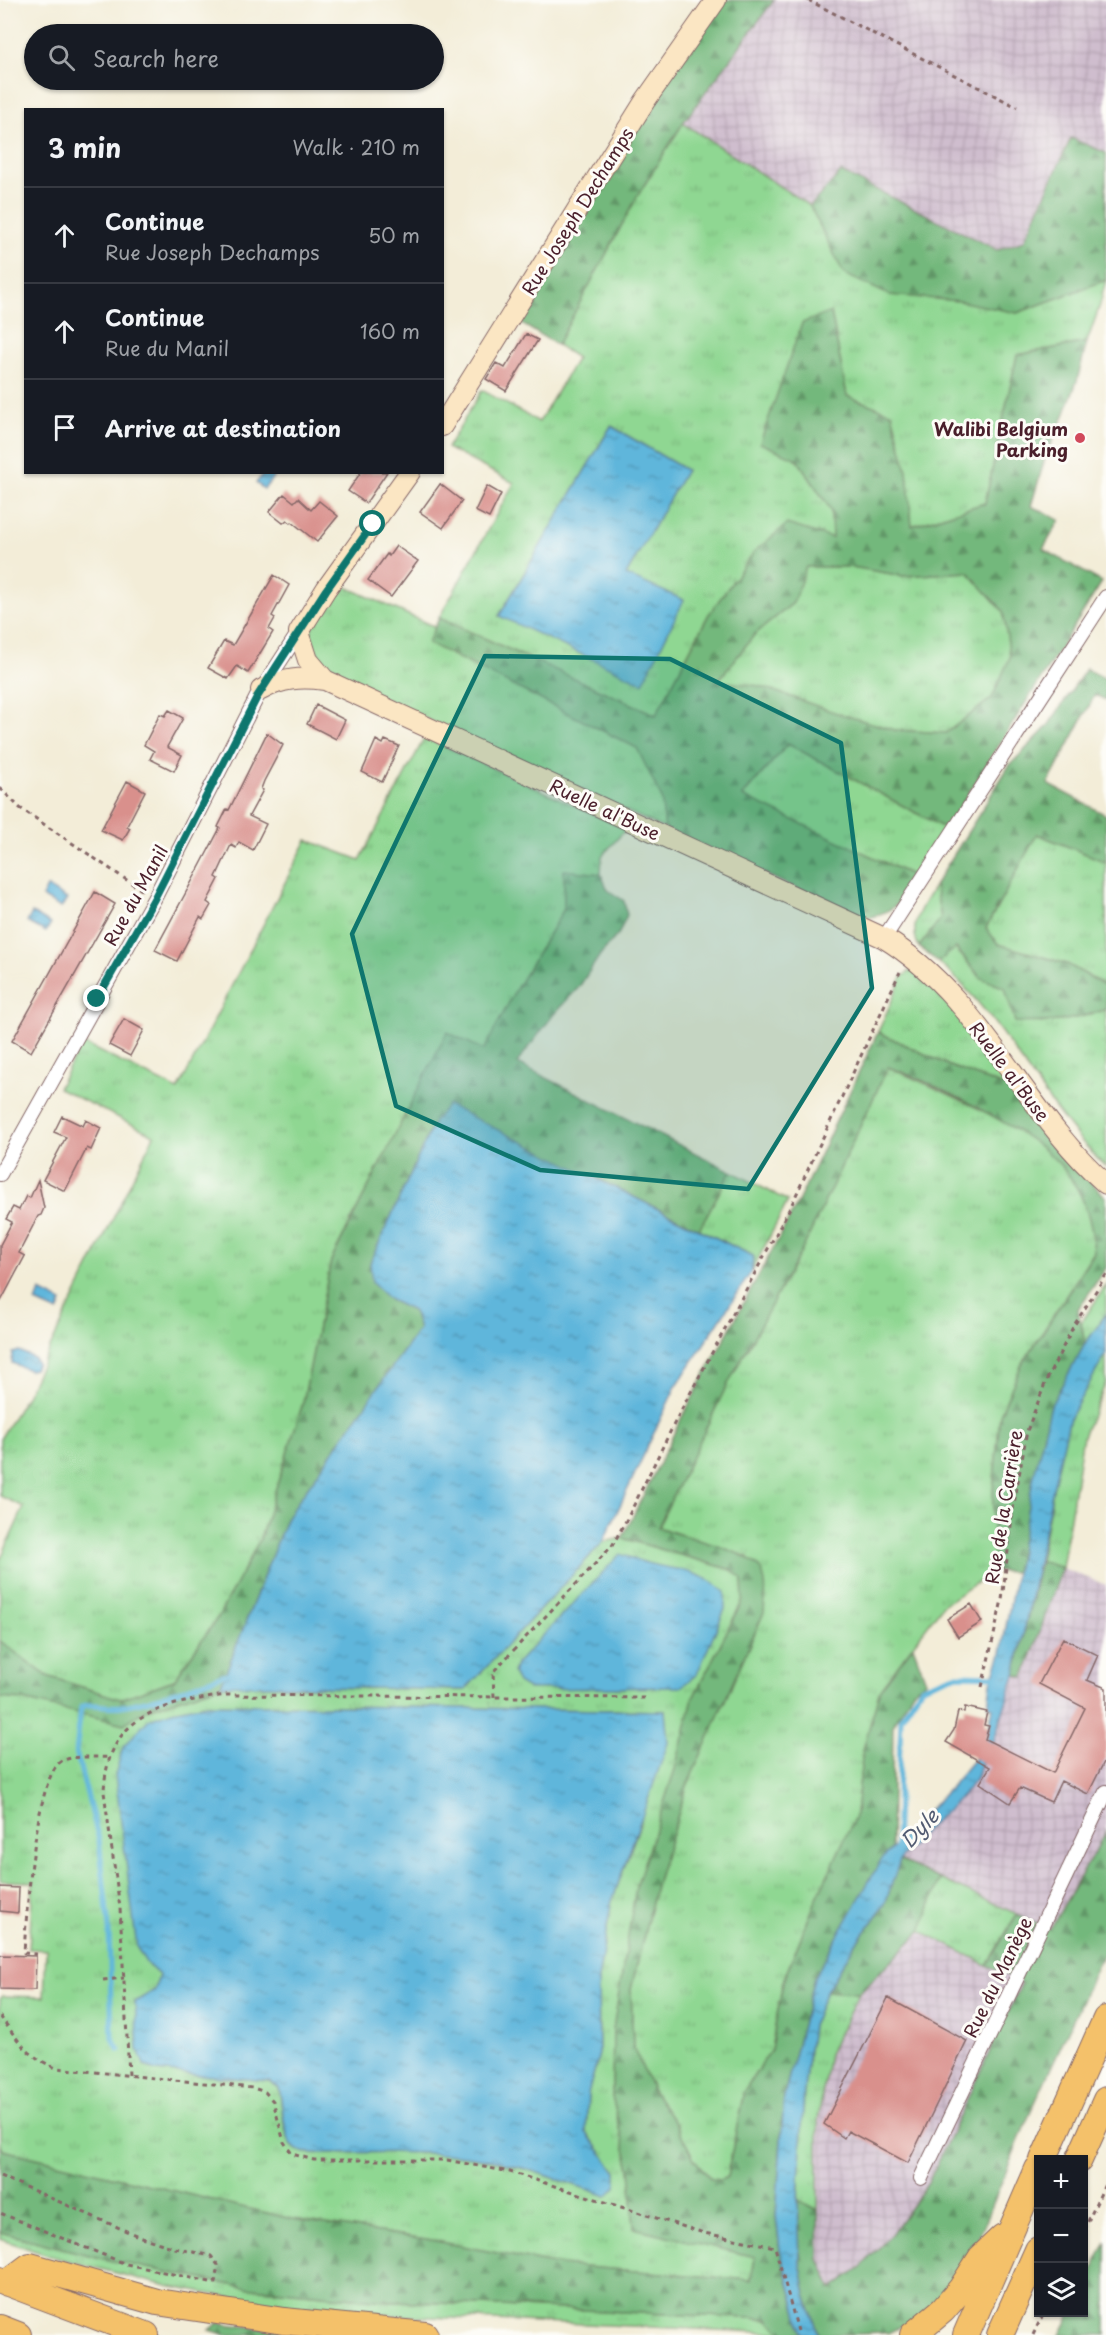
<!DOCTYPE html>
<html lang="en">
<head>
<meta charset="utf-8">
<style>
  body { margin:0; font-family:"Playpen Sans",sans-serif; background:#242831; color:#f1f3f6 }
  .controls { position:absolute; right:18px; bottom:18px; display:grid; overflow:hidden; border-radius:0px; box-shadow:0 2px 4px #0004 }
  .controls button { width:54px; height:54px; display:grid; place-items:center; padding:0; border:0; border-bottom:2px solid #363941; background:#171b24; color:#f1f3f6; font:30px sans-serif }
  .stop { position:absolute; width:18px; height:18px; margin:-14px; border:4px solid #0f766e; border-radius:50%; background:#fff }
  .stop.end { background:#0f766e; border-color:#fff; box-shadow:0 2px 6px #0008 }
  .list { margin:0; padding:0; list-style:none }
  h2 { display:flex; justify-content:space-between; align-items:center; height:78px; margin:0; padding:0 24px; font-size:26px }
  h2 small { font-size:20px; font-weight:400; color:#9ea1a6 }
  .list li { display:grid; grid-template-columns:39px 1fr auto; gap:18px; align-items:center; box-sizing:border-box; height:96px; padding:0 24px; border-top:2px solid #363941 }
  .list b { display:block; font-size:22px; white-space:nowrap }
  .list p { margin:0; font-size:20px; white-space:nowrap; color:#9ea1a6 }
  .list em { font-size:20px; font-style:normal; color:#9ea1a6 }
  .icon { flex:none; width:33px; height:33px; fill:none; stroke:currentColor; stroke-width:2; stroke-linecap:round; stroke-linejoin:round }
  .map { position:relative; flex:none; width:1106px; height:2335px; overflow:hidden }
  .search { position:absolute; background:#171b24; box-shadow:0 2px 4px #0004; left:24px; top:24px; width:420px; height:66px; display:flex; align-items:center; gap:15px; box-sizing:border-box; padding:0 21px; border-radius:33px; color:#9ea1a6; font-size:22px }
  .panel { position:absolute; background:#171b24; box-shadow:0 2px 4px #0004; left:24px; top:108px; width:420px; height:366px; border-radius:0px }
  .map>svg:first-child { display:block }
  .industrial { fill:url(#industrial-grid) }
  .grass { fill:url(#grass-tufts); stroke:#6c7b5e; stroke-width:1.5; fill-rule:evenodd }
  .forest { fill:url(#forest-firs); stroke:#5e6c54; stroke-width:1.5; fill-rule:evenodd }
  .water { fill:url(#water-ripples); stroke:#546a83; stroke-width:1.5 }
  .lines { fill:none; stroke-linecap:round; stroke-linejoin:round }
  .stream { stroke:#5eb6db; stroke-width:5 }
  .building { fill:#d9908c }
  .street-casing { stroke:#856768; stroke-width:16 }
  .secondary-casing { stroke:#856768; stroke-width:22 }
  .highway-casing { stroke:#856768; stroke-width:28 }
  .path { stroke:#856768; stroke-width:3; stroke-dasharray:4.5 4.5; stroke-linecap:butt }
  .street { stroke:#fff; stroke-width:14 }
  .secondary { stroke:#fbe6c3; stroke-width:20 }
  .highway { stroke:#f4c16a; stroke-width:26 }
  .route { stroke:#0f766e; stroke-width:8 }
  .marked { fill:#0f766e; fill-opacity:0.2; stroke:#0f766e; stroke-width:4.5; stroke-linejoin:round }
  .poi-dot { fill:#d1495b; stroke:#fdfcf7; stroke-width:2 }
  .labels { text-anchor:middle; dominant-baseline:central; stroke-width:6; stroke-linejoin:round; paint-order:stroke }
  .street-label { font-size:18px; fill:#4a1f2b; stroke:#fdfcf7 }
  .poi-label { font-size:18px; font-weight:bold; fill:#4a1f2b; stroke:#fdfcf7; text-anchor:end }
  .water-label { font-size:20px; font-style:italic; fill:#525b71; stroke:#fdfcf7 }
</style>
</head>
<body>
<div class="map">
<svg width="1106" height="2335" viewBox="0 0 1106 2335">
  <defs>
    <pattern id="industrial-grid" width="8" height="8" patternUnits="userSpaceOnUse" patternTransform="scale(1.5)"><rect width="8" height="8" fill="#cfbdce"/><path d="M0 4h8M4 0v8" fill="none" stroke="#b3a2b1"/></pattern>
    <pattern id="grass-tufts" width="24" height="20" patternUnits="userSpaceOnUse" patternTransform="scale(1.5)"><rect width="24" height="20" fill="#8fd792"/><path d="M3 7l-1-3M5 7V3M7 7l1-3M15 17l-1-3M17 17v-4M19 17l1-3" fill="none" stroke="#7db87e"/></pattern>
    <pattern id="forest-firs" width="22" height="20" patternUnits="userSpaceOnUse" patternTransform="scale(1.5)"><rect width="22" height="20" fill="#73b87c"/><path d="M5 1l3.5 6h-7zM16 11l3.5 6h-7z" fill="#609566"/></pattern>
    <pattern id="water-ripples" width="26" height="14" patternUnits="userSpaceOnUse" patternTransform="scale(1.5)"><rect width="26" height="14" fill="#5eb6db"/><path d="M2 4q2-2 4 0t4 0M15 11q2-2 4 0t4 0" fill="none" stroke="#5093b2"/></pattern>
  </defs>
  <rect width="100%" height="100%" fill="#fdfcf7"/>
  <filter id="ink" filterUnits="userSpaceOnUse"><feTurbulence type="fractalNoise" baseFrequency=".0167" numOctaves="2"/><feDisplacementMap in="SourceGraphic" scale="12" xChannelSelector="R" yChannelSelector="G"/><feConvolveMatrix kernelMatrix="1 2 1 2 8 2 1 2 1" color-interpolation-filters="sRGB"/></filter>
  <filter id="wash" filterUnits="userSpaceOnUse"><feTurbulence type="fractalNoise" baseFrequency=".008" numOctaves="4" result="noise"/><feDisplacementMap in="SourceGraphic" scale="24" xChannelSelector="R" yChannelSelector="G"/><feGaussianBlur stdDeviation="1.35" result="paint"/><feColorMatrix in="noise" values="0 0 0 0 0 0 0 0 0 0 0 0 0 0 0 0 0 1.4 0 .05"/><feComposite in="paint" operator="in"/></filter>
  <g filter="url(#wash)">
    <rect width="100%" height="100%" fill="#f3edd8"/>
    <path class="industrial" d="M 774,0 L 1106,0 L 1106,153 L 1070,138 L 1024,241 L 996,250 L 841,172 L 810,206 L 683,123 Z
      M 1062,1568 L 1106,1585 L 1106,1832 L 1049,1929 L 900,1860 L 928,1828 L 961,1797 L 975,1780 L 982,1762 L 993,1743 L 1015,1675 L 1025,1676 Z
      M 921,1931 L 1022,1983 L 928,2183 L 892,2234 L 861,2267 L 832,2289 L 819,2259 L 818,2210 L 818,2120 L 829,2054 L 859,1993 Z"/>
    <path class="grass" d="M 683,123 L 810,206 L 844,273 L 1017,313 L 1106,280 L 1100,305 L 1087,342 L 1017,356 L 985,503 L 911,526 L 907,471 L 892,413 L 847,396 L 831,312 L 797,459 L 831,510 L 832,539 L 709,614 L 656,715 L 439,618 L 514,483 L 447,448 L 482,390 L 539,422 L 577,358 L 557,345 L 638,195 ZM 611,426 L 686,470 L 626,575 L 499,616 Z
      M 805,567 L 852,567 L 903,576 L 969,572 L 1003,611 L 1011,657 L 992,698 L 946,733 L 895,730 L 718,681 L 754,635 L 793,603 Z
      M 340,584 L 435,627 L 428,643 L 637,748 L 662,797 L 665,829 L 323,671 L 309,643 L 312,627 Z
      M 425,737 L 626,829 L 602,856 L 601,874 L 564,870 L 564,909 L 515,991 L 484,1051 L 447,1032 L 331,1261 L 303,1403 L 260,1539 L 218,1617 L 174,1680 L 120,1699 L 47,1676 L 0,1641 L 0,1560 L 24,1507 L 0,1496 L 0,1439 L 25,1398 L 154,1135 L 58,1088 L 82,1043 L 178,1090 L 307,840 L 360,860 Z
      M 788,744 L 946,829 L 916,877 L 742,797 Z
      M 1037,834 L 1106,862 L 1106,986 L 1067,964 L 998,944 L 986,928 Z
      M 935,885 L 941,918 L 919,947 C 907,924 923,905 935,885 Z
      M 955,948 L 981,978 L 1005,988 L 1041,1023 L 1089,1015 L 1106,1009 L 1106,1167 C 1096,1159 1087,1147 1078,1137 C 1029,1081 996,1010 938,962 Z
      M 913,969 L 941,992 L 1018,1091 L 952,1067 L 878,1032 L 902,977 Z
      M 888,1067 C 939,1090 1027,1125 1063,1168 C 1083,1192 1093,1222 1094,1252 L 1021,1366 L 1000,1415 L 993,1491 L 994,1571 L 943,1605 L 880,1689 L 863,1750 L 856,1814 L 817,1898 L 783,1981 L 771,2050 L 744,2091 L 727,2177 L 721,2180 L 711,2179 L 694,2159 L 677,2126 L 653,2091 L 633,2047 L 631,1989 L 657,1881 L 687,1786 L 764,1612 L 748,1557 L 658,1527 L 725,1389 L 804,1246 Z
      M 731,1171 L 788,1201 L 752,1271 L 753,1256 L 699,1229 Z
      M 1106,1285 L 1106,1314 L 1085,1344 L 1081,1323 Z
      M 1106,1354 L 1106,1383 L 1083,1436 L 1062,1568 L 1040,1561 L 1054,1484 L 1070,1417 Z
      M 622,1538 L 732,1570 L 742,1579 L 743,1600 L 693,1698 L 613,2029 L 612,2097 L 630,2168 L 634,2228 L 755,2257 L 751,2280 L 559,2265 L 426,2239 L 292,2219 L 3,2150 L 0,2146 L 0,1999 L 3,1996 L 44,1997 L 46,1950 L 29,1949 L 33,1882 L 0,1881 L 0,1698 L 23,1700 L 124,1724 L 145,1710 L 221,1685 L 465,1690 L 603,1542 ZM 207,1704 L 665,1711 L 640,1824 L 611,1904 L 598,1979 L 599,2054 L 588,2094 L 586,2132 L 616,2172 L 607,2196 C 565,2182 522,2166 479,2158 C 425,2149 369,2153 314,2153 C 310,2153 303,2153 299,2151 C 283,2145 282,2104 279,2087 L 269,2081 L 155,2071 L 144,2065 L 135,2002 L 155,1990 L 159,1975 L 147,1964 L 172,1711 Z
      M 940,1879 L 1017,1914 L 987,1965 L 921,1931 Z
      M 826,1991 L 859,1993 L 829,2054 L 818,2120 L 818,2210 L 798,2200 L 804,2089 L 812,2026 Z
      M 0,2232 L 108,2260 L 242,2287 L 375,2300 L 768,2319 L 783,2333 L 386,2315 L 288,2307 L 171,2287 L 50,2256 L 0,2239 Z"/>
    <path class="forest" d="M 724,0 L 774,0 L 683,123 L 638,195 L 557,345 L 517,321 L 648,106 Z
      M 1071,138 L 1106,153 L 1106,280 L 1017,313 L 959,301 L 889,295 L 844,274 L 810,206 L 841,172 L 997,250 L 1024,241 Z
      M 831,312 L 847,396 L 892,413 L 907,471 L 912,526 L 985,503 L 1017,355 L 1087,342 L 1077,381 L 1062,421 L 1046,455 L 1031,506 L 1060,520 L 1043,549 L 1102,582 L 946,829 L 788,744 L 742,796 L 916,877 C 900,904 896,911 864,919 L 665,829 L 661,797 L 637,748 L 428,643 L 439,618 L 656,715 L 709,614 L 754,552 L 787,524 L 832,538 L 831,510 L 797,459 L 760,443 L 802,323 ZM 806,567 L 852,567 L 903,576 L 968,572 L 1003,611 L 1010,657 L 992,698 L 946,733 L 895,730 L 834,712 L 760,686 L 718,681 L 754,635 L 793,603 Z
      M 1086,669 L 1106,679 L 1106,700 L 1095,695 L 1048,784 L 1106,815 L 1106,862 L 1037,834 L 986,928 L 998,944 L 1067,964 L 1106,986 L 1106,1009 C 1078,1020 1045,1024 1015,1022 L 1005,988 L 981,978 L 956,948 L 938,962 L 919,947 L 941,918 L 935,885 L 1009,766 L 1048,726 Z
      M 564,870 L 601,874 L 608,890 L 624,901 L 627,915 L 619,933 L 600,955 L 579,987 L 554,1014 L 517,1063 L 731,1171 L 699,1229 L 448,1106 L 435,1120 L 370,1263 L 390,1300 L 413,1311 L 419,1329 L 287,1517 L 221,1685 L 145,1710 L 124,1724 L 23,1700 L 0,1698 L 0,1641 L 47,1676 L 120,1699 L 174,1680 L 218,1617 L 260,1539 L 303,1403 L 331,1261 L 447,1032 L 484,1050 L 515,991 L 564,909 Z
      M 878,1032 L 952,1067 L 1018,1091 L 1080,1171 L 1106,1197 L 1106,1268 L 1078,1309 L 1085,1344 L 1051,1405 L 1015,1572 L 994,1571 L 993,1491 L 1000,1415 L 1021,1366 L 1094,1253 C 1093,1222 1083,1192 1063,1168 C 1032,1131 934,1083 888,1067 L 804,1246 L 725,1389 L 658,1527 C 681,1537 750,1550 761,1570 C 768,1584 765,1598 764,1612 L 687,1786 L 657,1881 L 631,1989 L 633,2047 L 653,2091 L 677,2126 L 694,2159 L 711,2179 L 721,2180 L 727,2177 L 744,2091 L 771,2050 L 783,1982 L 817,1898 L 856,1814 L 863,1750 L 880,1689 L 913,1646 L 926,1681 L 913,1691 L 893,1726 L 891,1849 L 881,1861 L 814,1978 L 784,2096 L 776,2216 L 780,2250 L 803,2334 L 783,2333 L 768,2319 L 375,2300 L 242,2287 L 108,2260 L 0,2232 L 0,2146 L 3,2150 L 292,2219 L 426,2239 L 559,2265 L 751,2280 L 755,2257 L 634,2228 L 630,2168 L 612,2097 L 613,2029 L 636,1887 L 675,1769 L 693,1698 L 743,1600 L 742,1579 L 732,1570 L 622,1538 L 681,1419 L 796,1206 Z
      M 1040,1561 L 1062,1568 L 1024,1677 L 1015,1675 Z
      M 1106,1832 L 1106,1947 L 1028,2118 L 981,2233 L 962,2266 L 944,2293 L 920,2317 L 888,2333 L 819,2335 L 806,2295 L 800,2262 L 798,2200 L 818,2210 L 819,2259 L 832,2288 L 861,2267 L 892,2234 L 928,2183 L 1022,1983 L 987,1965 L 1017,1914 L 1050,1929 Z
      M 900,1860 L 940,1879 L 921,1931 L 859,1993 L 826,1991 L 854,1946 L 885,1904 Z
      M 1106,2242 L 1106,2335 L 1060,2335 L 1071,2313 L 1084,2312 L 1084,2287 Z
      M 218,2323 L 318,2335 L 226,2335 L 210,2330 Z"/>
    <path class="water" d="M 611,426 L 686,470 L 626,575 L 684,600 L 643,683 L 499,616 Z
      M 264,473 L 277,473 L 264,489 L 256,483 Z
      M 47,887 L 67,899 L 61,908 L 42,897 Z
      M 32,913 L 51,924 L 46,932 L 27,922 Z
      M 448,1105 L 753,1256 L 752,1271 L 675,1388 L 603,1542 L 465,1690 L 221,1685 L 287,1517 L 419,1329 L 413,1311 L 390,1300 L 372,1283 L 370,1263 L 435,1120 Z
      M 40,1291 L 62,1302 L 58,1312 L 36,1302 Z
      M 1106,1314 L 1106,1354 L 1070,1417 L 1054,1484 L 1015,1675 L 993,1743 L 982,1762 L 975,1780 L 961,1797 L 928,1828 L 900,1860 L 885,1904 L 854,1946 L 826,1991 L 812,2026 L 804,2089 L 798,2200 L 800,2262 L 806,2295 L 819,2335 L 803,2335 L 780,2250 L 776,2216 L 784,2096 L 814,1978 L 881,1860 L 947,1791 L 975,1758 L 987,1739 L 993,1707 L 988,1706 L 991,1682 L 1001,1654 L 1033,1479 L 1051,1405 L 1085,1344 Z
      M 19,1351 L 34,1358 L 37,1363 L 34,1369 L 29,1370 L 12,1363 L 13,1353 Z
      M 620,1554 C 629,1557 637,1560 647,1563 C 677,1571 700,1569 725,1592 L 725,1609 L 697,1674 L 681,1687 L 528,1689 L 518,1683 L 513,1673 L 516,1664 Z
      M 207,1704 L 665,1711 L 668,1743 L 611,1904 L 598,1979 L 599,2054 L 588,2094 L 586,2132 L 616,2172 L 616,2187 L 607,2196 C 565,2182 522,2165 479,2158 C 425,2149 369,2153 314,2153 C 310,2153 303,2153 299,2151 C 283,2145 283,2104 279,2088 L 269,2081 L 155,2071 L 144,2065 L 138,2049 L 135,2002 L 155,1990 L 159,1975 L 147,1964 L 137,1948 L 115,1775 L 123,1747 L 149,1719 L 172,1711 Z"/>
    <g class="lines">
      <path class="stream" d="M 896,1849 L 901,1718 L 922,1687 L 955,1675 L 1001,1676
        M 119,2050 L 112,2038 L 109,1929 L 99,1840 L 76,1752 L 81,1707 C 90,1701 109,1709 122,1706 C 157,1700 192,1686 225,1674"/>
    </g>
    <g id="blocks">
      <path class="building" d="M 526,334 L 538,340 L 506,391 L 486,379 L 496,363 L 505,368 Z
        M 361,472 L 387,472 L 366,503 L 348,491 Z
        M 440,484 L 462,501 L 443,528 L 420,512 Z
        M 487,486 L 501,494 L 489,518 L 475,511 Z
        M 284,494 L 294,502 L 298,498 L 311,510 L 319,501 L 338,516 L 317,542 L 292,522 L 291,523 L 287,520 L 283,523 L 269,512 Z
        M 396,546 L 418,561 L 391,597 L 368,580 L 387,554 L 389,556 Z
        M 274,575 L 289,585 L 272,616 L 275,618 L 269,629 L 273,632 L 248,673 L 237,666 L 228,679 L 208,668 L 224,641 L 233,645 Z
        M 316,705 L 345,720 L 336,739 L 307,724 Z
        M 169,710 L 183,718 L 167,747 L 182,755 L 174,771 L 150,759 L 154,751 L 144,745 L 160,714 L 165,716 Z
        M 267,733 L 283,745 L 264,781 L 261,789 L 263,790 L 249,816 L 266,824 L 253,850 L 239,842 L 236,848 L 231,845 L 216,877 L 219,879 L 207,902 L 211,905 L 203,919 L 200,917 L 177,961 L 155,950 L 198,870 L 220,828 L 218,827 L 227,809 L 229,810 Z
        M 376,740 L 383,744 L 385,740 L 399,746 L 382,782 L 362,772 Z
        M 127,781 L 145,791 L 127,826 L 130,828 L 123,840 L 101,830 Z
        M 95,892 L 115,904 L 31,1052 L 12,1041 Z
        M 124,1019 L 144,1030 L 130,1056 L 109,1045 Z
        M 62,1116 L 83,1126 L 86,1120 L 101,1128 L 91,1150 L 87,1148 L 65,1191 L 43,1180 L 66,1137 L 54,1132 Z
        M 38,1180 L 44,1208 L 41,1215 L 38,1216 L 19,1253 L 25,1256 L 0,1303 L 0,1245 L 12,1222 L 6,1219 L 13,1207 L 19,1210 L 26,1196 L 30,1198 Z
        M 971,1604 L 982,1622 L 958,1637 L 947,1619 Z
        M 1063,1638 L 1098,1655 L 1087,1680 L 1106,1688 L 1106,1758 L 1088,1794 L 1061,1781 L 1051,1802 L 1020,1788 L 1010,1803 L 980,1783 L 990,1767 L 946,1742 L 954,1730 L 958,1711 L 964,1712 L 965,1707 L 987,1712 L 984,1725 L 989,1726 L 985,1739 L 1053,1773 L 1085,1708 L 1039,1684 Z
        M 0,1887 L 19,1888 L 18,1913 L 0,1911 Z
        M 0,1955 L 36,1956 L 35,1990 L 0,1989 Z
        M 888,1998 L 967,2041 L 908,2163 L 848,2131 L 844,2138 L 824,2124 Z"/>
    </g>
  </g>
  <g filter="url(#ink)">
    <use href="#blocks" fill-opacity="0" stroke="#856768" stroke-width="1.5"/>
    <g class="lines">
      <g class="street-casing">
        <path id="street" d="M 884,938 L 1106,597
          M 0,1174 L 154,899 L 257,697 L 299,632
          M 921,2178 L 1106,1792"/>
      </g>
      <g class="secondary-casing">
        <path id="secondary" d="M 442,426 L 645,101 L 716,0
          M 325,680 L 308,660 L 299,632 L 326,589 L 410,472
          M 261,690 C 283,678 301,677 325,680 L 884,938 C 981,997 1023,1111 1106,1184"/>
      </g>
      <g class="highway-casing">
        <path id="highway" d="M 1043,2160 L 1106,2019
          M 1079,2160 L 1106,2100
          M 0,2280 L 146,2335
          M 7,2283 L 30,2266 L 157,2302 L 284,2321 L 425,2335
          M 0,2328 L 18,2335
          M 913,2335 L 943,2310 L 961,2289 L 981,2258 L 1003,2237
          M 966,2335 L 1038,2169
          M 1000,2335 L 1038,2250"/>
      </g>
      <path class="path" d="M 808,0 L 1017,107
        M 0,788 L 20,808 L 143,891
        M 982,1687 L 1002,1600 L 1013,1509 L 1027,1431 L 1046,1381 L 1073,1327 L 1106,1275
        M 494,1697 L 493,1672 L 612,1546 L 628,1517 L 677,1418 L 791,1206 L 900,972
        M 37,1954 L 24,1953 C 26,1919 35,1784 59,1763 C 70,1754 95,1758 109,1757
        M 103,1980 L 124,1978
        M 0,2016 C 19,2042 27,2056 56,2068 L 253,2088 L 265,2092 L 273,2101 L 284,2142 L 292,2154 L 314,2160 L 447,2160 L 510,2172 L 704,2233 L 775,2247 L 798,2331
        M 129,2075 L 120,1908 L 104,1792 C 107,1714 162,1704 226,1695 L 645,1698
        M 0,2176 L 138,2236 L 175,2248 L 211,2256 L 218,2265 L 215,2283 L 126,2264 L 0,2213
        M 1084,2230 L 1106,2182
        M 1033,2335 L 1044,2312"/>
      <use href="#street" class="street"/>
      <use href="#secondary" class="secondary"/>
      <use href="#highway" class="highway"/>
    </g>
  </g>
  <g class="lines" filter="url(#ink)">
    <path class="route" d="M 97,999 L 154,899 L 257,697 L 326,590 L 373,524"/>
  </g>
  <path class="marked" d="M 485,656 L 670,659 L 841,743 L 872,988 L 748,1189 L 540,1170 L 396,1106 L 352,934 Z"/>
  <circle class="poi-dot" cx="1080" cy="438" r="6"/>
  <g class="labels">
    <g class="street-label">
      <text transform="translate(577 211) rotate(-58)">Rue Joseph Dechamps</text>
      <text transform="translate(605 809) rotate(25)">Ruelle al'Buse</text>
      <text transform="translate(135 895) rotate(-61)">Rue du Manil</text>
      <text transform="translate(1010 1071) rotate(53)">Ruelle al'Buse</text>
      <text transform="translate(1003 1507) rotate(-81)">Rue de la Carrière</text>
      <text transform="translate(997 1977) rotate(-64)">Rue du Manège</text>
    </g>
    <g class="poi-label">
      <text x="1068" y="428">Walibi Belgium<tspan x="1068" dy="21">Parking</tspan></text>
    </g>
    <g class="water-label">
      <text transform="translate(919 1828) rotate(-46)">Dyle</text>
    </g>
  </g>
</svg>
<div class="controls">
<button>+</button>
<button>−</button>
<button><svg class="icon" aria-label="layers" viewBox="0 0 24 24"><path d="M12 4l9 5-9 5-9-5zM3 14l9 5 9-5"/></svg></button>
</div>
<div class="stop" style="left:373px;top:524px"></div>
<div class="stop end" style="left:97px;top:999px"></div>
<div class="search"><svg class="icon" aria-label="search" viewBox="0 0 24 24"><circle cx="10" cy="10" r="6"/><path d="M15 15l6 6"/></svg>Search here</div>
<section class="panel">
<h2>3 min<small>Walk · 210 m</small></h2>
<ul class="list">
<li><svg class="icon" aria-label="ahead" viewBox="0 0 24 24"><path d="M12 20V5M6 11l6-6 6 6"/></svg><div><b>Continue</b><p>Rue Joseph Dechamps</p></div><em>50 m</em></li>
<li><svg class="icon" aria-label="ahead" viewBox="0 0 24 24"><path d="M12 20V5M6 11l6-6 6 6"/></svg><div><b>Continue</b><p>Rue du Manil</p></div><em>160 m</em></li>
<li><svg class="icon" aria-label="arrive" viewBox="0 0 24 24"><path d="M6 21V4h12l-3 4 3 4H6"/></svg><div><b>Arrive at destination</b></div></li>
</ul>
</section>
</div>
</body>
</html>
